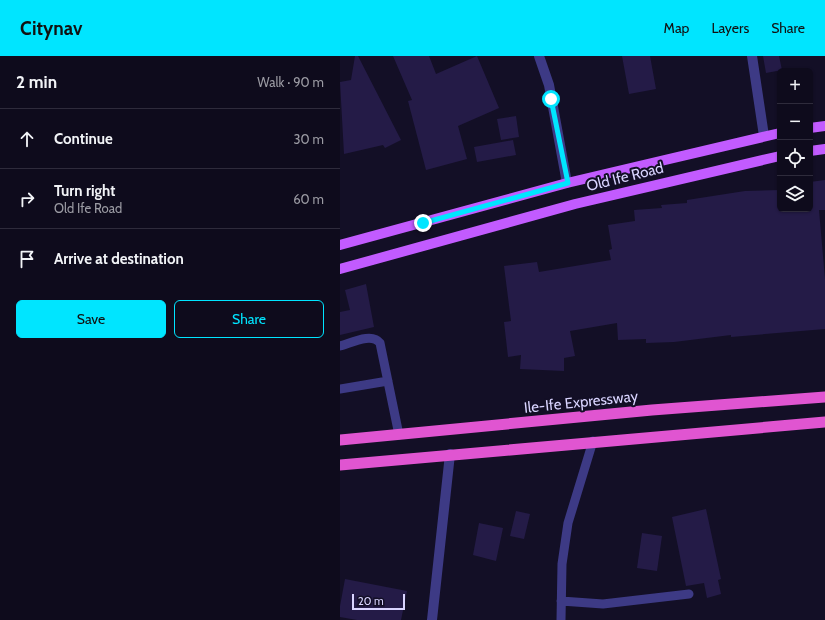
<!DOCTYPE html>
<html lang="en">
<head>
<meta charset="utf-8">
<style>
  body { margin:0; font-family:Cabin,sans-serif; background:#1c1929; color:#f1f3f6 }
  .controls { position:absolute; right:12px; top:12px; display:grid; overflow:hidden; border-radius:6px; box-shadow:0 1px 3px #0004 }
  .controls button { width:36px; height:36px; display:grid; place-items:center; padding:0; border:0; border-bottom:1px solid #2e2b3b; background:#0e0b1c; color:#f1f3f6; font:20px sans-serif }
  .scale { position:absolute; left:12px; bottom:10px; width:53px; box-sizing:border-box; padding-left:4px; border:2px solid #d9d4ff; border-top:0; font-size:11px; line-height:14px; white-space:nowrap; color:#d9d4ff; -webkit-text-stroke:3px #130f26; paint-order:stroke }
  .stop { position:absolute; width:12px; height:12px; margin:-9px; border:3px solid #00e5ff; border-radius:50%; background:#fff }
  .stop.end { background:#00e5ff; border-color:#fff; box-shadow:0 1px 4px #0008 }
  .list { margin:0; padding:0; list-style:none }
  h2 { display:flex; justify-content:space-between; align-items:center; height:52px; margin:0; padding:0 16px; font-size:17px }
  h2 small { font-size:13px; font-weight:400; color:#9b9ba3 }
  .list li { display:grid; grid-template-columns:26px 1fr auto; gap:12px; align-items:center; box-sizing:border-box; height:60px; padding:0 16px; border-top:1px solid #2e2b3b }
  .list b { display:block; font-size:15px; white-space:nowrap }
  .list p { margin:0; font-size:13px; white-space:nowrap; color:#9b9ba3 }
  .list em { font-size:13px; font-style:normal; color:#9b9ba3 }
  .actions { display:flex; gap:8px; padding:12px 16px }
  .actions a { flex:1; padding:9px 0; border:1px solid #00e5ff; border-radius:6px; text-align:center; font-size:14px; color:#00e5ff }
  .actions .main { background:#00e5ff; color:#111 }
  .icon { flex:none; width:22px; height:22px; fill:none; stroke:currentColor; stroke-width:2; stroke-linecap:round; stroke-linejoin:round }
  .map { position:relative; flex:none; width:485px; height:564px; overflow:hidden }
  header { display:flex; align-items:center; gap:24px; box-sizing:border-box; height:56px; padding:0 20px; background:#00e5ff; color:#111 }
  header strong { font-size:19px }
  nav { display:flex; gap:22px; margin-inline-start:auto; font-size:14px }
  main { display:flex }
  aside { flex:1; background:#0e0b1c }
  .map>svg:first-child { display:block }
  .building { fill:#241b47 }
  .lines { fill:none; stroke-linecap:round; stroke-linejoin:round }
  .service { stroke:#3d3a85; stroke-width:9 }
  .minor { stroke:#3d3a85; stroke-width:10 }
  .primary { stroke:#c25bff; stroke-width:10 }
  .trunk { stroke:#e055d1; stroke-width:11 }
  .route { stroke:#00e5ff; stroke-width:5 }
  .labels { text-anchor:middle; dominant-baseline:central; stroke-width:4; stroke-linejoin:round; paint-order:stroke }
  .street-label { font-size:15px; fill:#d9d4ff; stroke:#130f26 }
</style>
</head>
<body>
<header>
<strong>Citynav</strong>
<nav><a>Map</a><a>Layers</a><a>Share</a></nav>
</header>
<main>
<aside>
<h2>2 min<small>Walk · 90 m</small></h2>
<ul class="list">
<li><svg class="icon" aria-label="ahead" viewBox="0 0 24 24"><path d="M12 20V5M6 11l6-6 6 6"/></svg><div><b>Continue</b></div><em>30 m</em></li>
<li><svg class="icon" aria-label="right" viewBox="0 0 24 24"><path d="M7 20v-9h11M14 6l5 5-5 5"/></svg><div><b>Turn right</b><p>Old Ife Road</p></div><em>60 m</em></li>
<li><svg class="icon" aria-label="arrive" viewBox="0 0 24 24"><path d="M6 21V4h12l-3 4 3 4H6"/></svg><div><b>Arrive at destination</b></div></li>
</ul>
<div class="actions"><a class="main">Save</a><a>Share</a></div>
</aside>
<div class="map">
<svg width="485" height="564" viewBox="0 0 485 564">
  <rect width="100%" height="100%" fill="#130f26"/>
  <path class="building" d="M 15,0 L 18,0 L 61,84 L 45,92 L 43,89 L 4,98 L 0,26 L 11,24 Z
    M 53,0 L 89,0 L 96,18 L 137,0 L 159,52 L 118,70 L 127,103 L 86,114 L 68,45 L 72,44 Z
    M 282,0 L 310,0 L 316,33 L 289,38 Z
    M 423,0 L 439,0 L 442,14 L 426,17 Z
    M 176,60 L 179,81 L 161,84 L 157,63 Z
    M 173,84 L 176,99 L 137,106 L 134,91 Z
    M 485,124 L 485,154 L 479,154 L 485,223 L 485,273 L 391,281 L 391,279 L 334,286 L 306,287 L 306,283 L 278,284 L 277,267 L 230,275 L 235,300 L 224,302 L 224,315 L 180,313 L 181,299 L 168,301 L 164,266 L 171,265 L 164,210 L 197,206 L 199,216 L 271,204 L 269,194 L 272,193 L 268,169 L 295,165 L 294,154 L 322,152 L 321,149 L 347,147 L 347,144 L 405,135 L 440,134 L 440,153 L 470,153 L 470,126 Z
    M 26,228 L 34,271 L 0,279 L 0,256 L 10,254 L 5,234 Z
    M 366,453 L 381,523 L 378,524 L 381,538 L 367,542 L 364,527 L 346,530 L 332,461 Z
    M 176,455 L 190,458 L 184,483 L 170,480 Z
    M 139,467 L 163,472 L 156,505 L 133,499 Z
    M 302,477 L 322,480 L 317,515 L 297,512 Z
    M 5,523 L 67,535 L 61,564 L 17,564 L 0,561 L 0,550 Z"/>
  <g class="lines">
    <path class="service" d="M 0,290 C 11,287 32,276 40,287 L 59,379
      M 0,333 L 48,325
      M 221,545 L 263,548 L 349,538
      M 221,564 L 222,508 L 228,467 L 253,385"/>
    <path class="minor" d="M 199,0 L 209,29 L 227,127
      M 412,0 L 424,80
      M 92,564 L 110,398"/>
    <path class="primary" d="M 470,72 L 485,70
      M 470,95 L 485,93
      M 0,189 L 227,127 L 440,77
      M 0,213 L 235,148 L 440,100"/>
    <path class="trunk" d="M 0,384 L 312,354 L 485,341
      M 0,409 L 485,366"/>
  </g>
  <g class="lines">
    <path class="route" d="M 83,167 L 228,127 L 211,43"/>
  </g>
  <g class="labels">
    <g class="street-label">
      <text transform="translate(285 121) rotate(-14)">Old Ife Road</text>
      <text transform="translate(241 346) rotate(-6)">Ile-Ife Expressway</text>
    </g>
  </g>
</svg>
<div class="controls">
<button>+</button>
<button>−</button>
<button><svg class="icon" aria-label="locate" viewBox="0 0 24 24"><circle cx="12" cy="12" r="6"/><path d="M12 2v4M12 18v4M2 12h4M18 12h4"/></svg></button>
<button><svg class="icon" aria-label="layers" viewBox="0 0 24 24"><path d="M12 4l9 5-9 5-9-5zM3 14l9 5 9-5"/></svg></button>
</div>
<div class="scale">20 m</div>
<div class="stop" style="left:211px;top:43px"></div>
<div class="stop end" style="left:83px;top:167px"></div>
</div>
</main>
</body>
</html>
